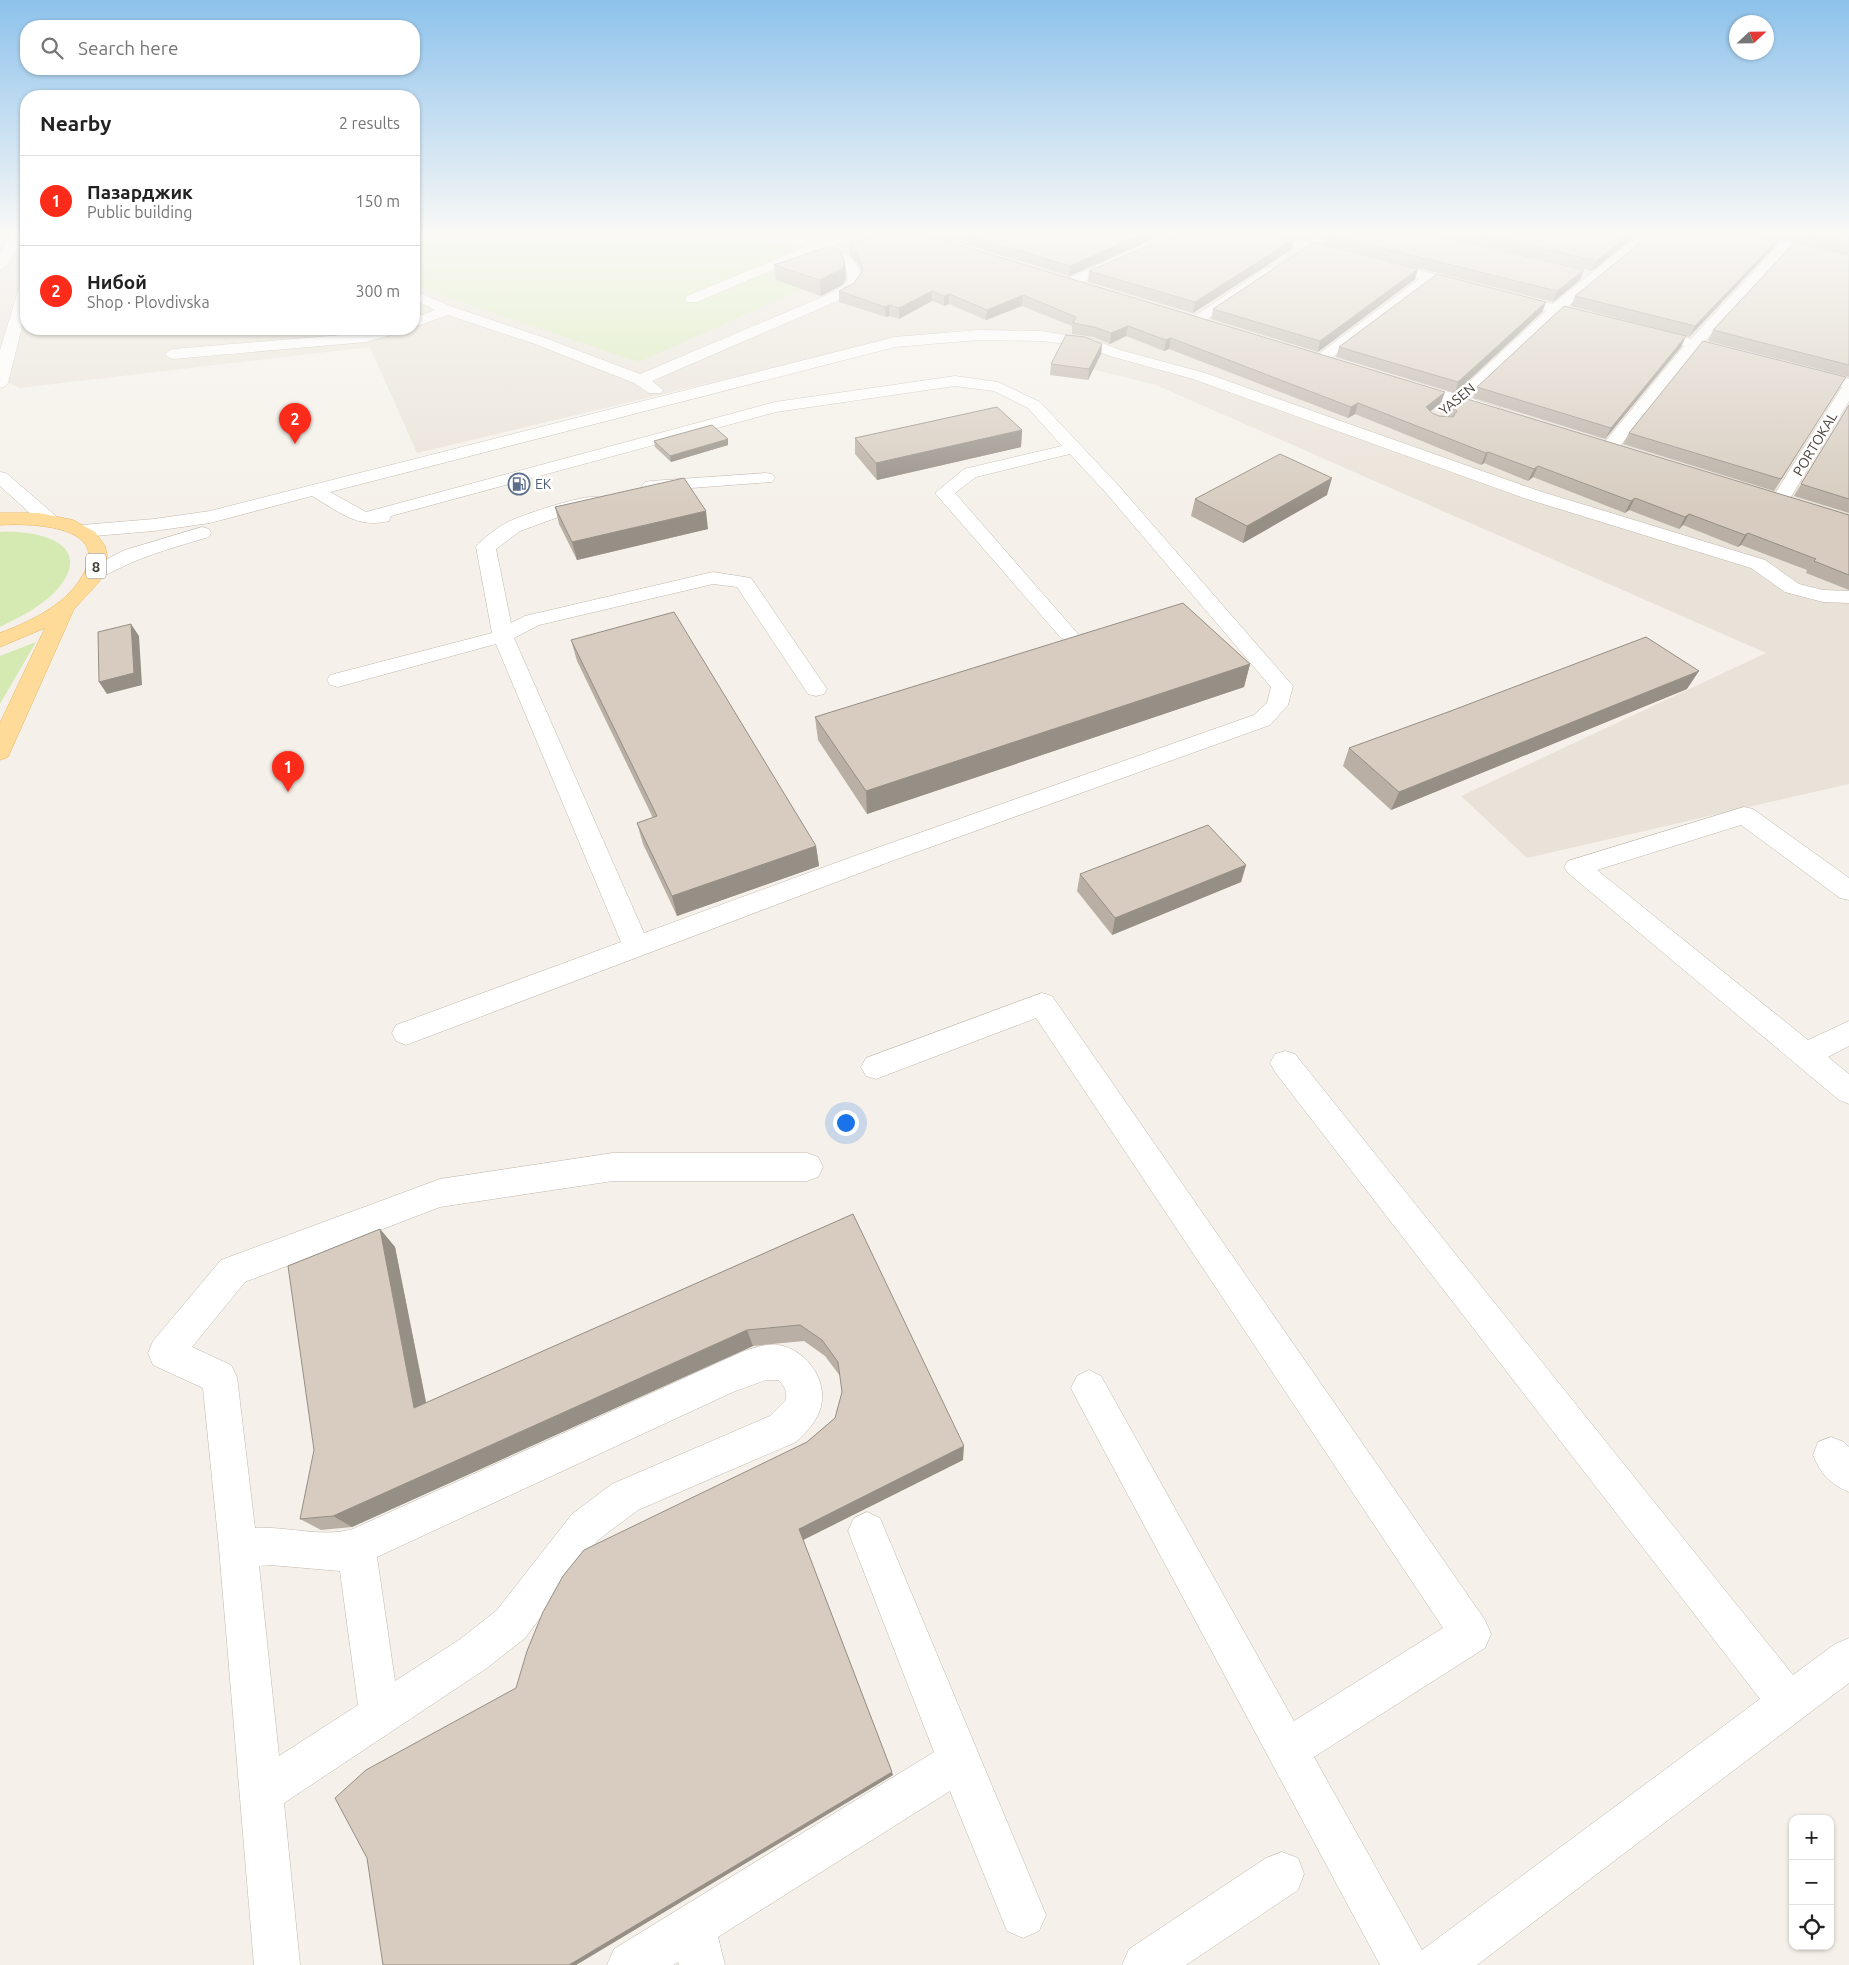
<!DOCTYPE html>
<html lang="en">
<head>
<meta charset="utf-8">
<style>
  body { margin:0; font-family:Ubuntu,sans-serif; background:#f6f6f6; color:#222 }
  .controls { position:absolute; right:15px; bottom:15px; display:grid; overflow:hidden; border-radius:10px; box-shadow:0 1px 4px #0004 }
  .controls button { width:45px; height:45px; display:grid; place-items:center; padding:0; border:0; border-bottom:1px solid #e0e0e0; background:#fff; color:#222; font:25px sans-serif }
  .compass { position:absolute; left:1729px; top:15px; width:45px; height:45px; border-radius:50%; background:#fff; box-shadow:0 1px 4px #0004; rotate:68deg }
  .you { position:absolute; left:845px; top:1122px; width:18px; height:18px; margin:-12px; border:4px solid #fff; border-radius:50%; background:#1a73e8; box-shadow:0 0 0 8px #1a73e833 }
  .badge { display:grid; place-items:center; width:32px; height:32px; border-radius:50%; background:#fc2b1a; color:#fff; font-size:16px; font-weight:700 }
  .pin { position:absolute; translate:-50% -41px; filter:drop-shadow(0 1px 2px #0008) }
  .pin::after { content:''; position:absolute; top:26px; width:18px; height:15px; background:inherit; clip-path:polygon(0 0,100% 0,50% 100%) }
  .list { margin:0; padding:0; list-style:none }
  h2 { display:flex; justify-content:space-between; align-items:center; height:65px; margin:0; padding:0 20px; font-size:21px }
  h2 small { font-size:16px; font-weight:400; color:#767676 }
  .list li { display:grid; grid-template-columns:32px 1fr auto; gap:15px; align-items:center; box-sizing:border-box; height:90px; padding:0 20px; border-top:1px solid #e0e0e0 }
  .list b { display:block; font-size:19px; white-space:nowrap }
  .list p { margin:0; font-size:16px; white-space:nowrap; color:#767676 }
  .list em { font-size:16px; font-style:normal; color:#767676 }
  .icon { flex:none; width:28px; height:28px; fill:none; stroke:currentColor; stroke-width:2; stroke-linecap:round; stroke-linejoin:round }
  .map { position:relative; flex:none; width:1849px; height:1965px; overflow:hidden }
  .search { position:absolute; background:#fff; box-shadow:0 1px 4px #0004; left:20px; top:20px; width:400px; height:55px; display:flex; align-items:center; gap:12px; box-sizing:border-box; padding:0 18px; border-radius:20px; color:#767676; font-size:19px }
  .panel { position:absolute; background:#fff; box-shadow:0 1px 4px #0004; left:20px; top:90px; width:400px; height:245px; border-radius:20px }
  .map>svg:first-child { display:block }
  .residential { fill:#e9e2d8 }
  .green { fill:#d5e9b2 }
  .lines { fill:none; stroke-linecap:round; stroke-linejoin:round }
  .minor-casing { stroke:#c1b8ac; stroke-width:1 }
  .major-casing { stroke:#e6b767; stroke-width:1 }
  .minor { fill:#fff; fill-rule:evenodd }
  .major { fill:#ffdb99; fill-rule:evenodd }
  .wall { fill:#b9afa4 }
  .shaded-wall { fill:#968f86 }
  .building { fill:#d7ccbf; stroke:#968f86 }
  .labels { text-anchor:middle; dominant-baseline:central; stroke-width:5; stroke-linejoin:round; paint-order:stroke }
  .far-street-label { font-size:14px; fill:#494138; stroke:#fff }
  .far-service-label { font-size:14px; fill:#4e5e75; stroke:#fff; text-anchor:start }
  .shield { fill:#fff; stroke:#807a74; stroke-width:1 }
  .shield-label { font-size:15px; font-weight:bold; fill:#494138 }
</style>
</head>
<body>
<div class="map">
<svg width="1849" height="1965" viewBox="0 0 1849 1965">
  <rect width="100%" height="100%" fill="#f5f1ea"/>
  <path class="residential" d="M 0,234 L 26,234 L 26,329 L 414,329 L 414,234 L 1849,234 L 1849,784 L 1527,858 L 1461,796 L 1766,653 L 1156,385 L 1067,363 L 1086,338 L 960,330 L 881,342 L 417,453 L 370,347 L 20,388 L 0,379 Z"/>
  <path class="green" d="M 414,234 L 751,234 L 825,259 L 842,271 L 639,362 L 414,286 Z
    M 0,532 C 29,530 91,539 63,582 C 49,603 22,616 0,627 Z
    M 36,642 L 0,704 L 0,656 Z"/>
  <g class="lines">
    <g class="minor-casing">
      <path id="minor" d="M 12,234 L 25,234 L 7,266 L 0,270 L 0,254 Z
        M 768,234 L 788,234 L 817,242 L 842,234 L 860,234 L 859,237 L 830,247 C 849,254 858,260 862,281 L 853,292 L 837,301 L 652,381 L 663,390 L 661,393 L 649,393 L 634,383 L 535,344 L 448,315 L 414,327 L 414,318 L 435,310 L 414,300 L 414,291 L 453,307 L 545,338 L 640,374 L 827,295 L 843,286 L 848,280 L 846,269 L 843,265 L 817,251 L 697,302 L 687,302 L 685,299 L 687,296 L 805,247 L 769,237 Z
        M 1168,234 L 1185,234 L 1183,237 L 1074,286 L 1069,287 L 1062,283 L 1064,280 Z
        M 1239,234 L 1265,234 L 1309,242 L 1472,284 L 1474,287 L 1467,291 L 1432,282 L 1326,362 L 1316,362 L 1313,359 L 1316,356 L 1419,279 L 1308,250 L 1240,237 Z
        M 1641,234 L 1656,234 L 1567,307 L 1600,316 L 1602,319 L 1600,322 L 1595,323 L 1559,314 L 1470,398 L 1503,409 L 1505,412 L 1503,415 L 1497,417 L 1461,406 L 1452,412 L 1440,412 L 1438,409 L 1446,402 L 1403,388 L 1401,385 L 1403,382 L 1409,380 L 1456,394 L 1546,311 L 1503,300 L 1501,297 L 1503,294 L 1508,293 L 1553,304 Z
        M 1786,241 L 1791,242 L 1793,245 L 1791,248 L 1704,342 L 1741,352 L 1744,355 L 1741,358 L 1736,360 L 1697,350 L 1616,451 L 1610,452 L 1604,451 L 1601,447 L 1604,443 L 1684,346 L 1642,335 L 1640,332 L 1642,329 L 1647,328 L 1691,339 L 1781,242 Z
        M 1270,267 L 1277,271 L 1275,274 L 1200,324 L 1190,324 L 1188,321 L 1265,268 Z
        M 26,284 L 26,311 L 8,383 L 6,386 L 0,388 L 0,350 L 19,288 L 21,285 Z
        M 380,329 L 404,329 L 402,332 L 366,342 L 173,359 L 168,357 L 165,354 L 168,351 L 173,349 L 366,333 Z
        M 979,330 L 1041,331 L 1092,339 L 1120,350 L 1205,373 L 1539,491 L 1765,560 L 1799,584 L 1823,590 L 1849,591 L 1849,603 L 1823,602 L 1785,592 L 1751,568 L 1527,499 L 1193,379 L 1110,356 L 1084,346 L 1041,341 L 979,340 L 895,347 L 330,492 L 366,512 L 775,402 L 955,376 L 998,382 L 1040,402 L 1118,485 L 1293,686 L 1288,705 L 1270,725 L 889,862 L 406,1045 L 396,1041 L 392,1033 L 396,1025 L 621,942 L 496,644 L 338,687 L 330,685 L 327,680 L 330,675 L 492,633 L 476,547 C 483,538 497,528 506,523 C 521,515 584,494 598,497 L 601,501 L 598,505 L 578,510 L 520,531 L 496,549 L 511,623 L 525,616 L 713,572 L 751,578 L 827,689 L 824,694 L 816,696 L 808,694 L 737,587 L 713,584 L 539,625 L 514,638 L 644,933 L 871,850 L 1254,715 L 1267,703 L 1271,687 L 1106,493 L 1070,454 L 976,477 L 955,493 L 1078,634 L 1075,638 L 1068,640 L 1061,638 L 935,493 L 964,469 L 1062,446 L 1028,408 L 994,391 L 955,386 L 776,412 L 391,516 L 389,521 C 357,529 338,511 312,496 L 210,523 L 154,531 L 82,537 L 75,535 L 73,531 L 75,527 L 82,525 L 154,519 L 210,511 L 895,337 Z
        M 1807,368 L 1849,379 L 1849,401 L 1789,500 L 1786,504 L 1780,505 L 1774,504 L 1771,500 L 1842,387 L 1801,376 L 1799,373 L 1801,370 Z
        M 0,472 L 6,473 L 56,516 L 58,520 L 56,524 L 49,526 L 42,524 L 0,486 Z
        M 766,473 L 772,474 L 775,478 L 772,482 L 651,491 L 645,490 L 642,486 L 645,482 L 651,481 Z
        M 202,527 L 209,529 L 211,533 L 209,537 C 179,546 148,554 120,568 C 109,573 99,580 87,577 L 84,573 L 87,569 L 125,550 Z
        M 1744,807 L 1753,809 L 1849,878 L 1849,900 L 1840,898 L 1741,825 L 1597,870 L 1808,1040 L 1849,1021 L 1849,1046 L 1828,1057 L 1849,1074 L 1849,1104 L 1839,1100 L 1568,873 L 1564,867 L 1568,861 Z
        M 1042,993 L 1052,996 L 1485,1620 L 1491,1634 L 1485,1648 L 1314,1757 L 1422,1950 L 1760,1699 L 1275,1072 L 1270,1063 L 1275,1054 L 1285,1051 L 1295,1054 L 1793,1675 L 1835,1644 L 1849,1638 L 1849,1683 L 1477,1965 L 1380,1965 L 1077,1400 L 1071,1388 L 1077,1376 L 1089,1370 L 1101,1376 L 1294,1721 L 1443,1628 L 1036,1018 L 876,1079 L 866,1076 L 861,1067 L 866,1058 Z
        M 613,1153 L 807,1153 L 818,1157 L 823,1167 L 818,1177 L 807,1181 L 613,1181 L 440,1207 L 245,1282 L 192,1347 L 231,1365 L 237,1377 L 255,1528 C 287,1526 322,1538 353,1529 L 713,1365 C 732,1357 757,1342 779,1345 C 803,1349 825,1375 822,1401 C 820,1418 808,1431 796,1442 L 638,1510 L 598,1540 L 525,1638 L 487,1668 L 284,1803 L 300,1965 L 254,1965 L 219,1548 L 203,1388 L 153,1365 L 148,1353 L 153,1341 L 221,1260 L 440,1179 ZM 766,1380 L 778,1380 C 785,1386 787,1391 786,1400 L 770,1416 L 612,1484 L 572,1514 L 497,1610 L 459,1640 L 395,1681 L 377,1557 L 733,1392 ZM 270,1565 L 340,1571 L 358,1705 L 279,1756 L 259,1566 Z
        M 1831,1437 L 1844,1442 L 1849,1447 L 1849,1492 C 1831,1485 1820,1473 1813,1455 L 1818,1442 Z
        M 867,1512 L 880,1518 L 1046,1915 L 1039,1931 L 1023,1938 L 1007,1931 L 950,1791 L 718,1937 L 725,1965 L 679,1965 L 678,1962 L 673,1965 L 607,1965 L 614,1949 L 934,1752 L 848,1531 L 854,1518 Z
        M 1282,1852 L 1298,1858 L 1304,1874 L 1298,1890 L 1186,1965 L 1122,1965 L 1129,1949 L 1266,1858 Z"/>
    </g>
    <g class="major-casing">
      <path id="major" d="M 0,513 L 39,513 L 73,520 L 95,532 L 105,546 L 107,555 L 105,569 L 99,582 L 74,609 L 8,757 L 0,760 L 0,723 L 45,628 L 0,647 L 0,633 C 29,622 64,606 81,578 C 115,525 30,523 0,525 Z"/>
    </g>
    <use href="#minor" class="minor"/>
    <use href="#major" class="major"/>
  </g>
  <path class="wall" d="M 931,234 L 1164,234 L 1069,276 Z
    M 1274,234 L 1433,234 L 1580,280 L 1553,302 L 1323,244 L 1324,240 L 1317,235 L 1306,240 Z
    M 1437,234 L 1638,234 L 1592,271 Z
    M 1778,234 L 1849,234 L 1849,255 L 1776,237 Z
    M 1767,237 L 1779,238 L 1773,248 L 1689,337 L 1571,306 L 1575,296 Z
    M 1294,239 L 1292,249 L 1193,313 L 1088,282 L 1089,271 Z
    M 849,244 L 1441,403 L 1430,411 L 1432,413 L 1439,416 L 1448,416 L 1452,406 L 1849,515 L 1849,590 L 1806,573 L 1807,570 L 1741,545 L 1738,547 L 1683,525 L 1679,529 L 1629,510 L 1625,513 L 1533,477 L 1528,481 L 1484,463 L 1481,465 L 1355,414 L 1348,418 L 1169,349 L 1164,351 L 1126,336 L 1110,344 L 1093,337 L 1072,334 L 1072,326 L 1022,306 L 986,320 L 949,304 L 944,306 L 932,301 L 899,319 L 889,316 L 886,317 L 839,302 L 839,291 L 854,283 L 861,273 L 860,267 L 849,254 Z
    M 1849,255 L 1849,377 L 1708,341 L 1713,330 Z
    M 845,264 L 846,279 L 842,285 L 821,296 L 776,280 L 774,265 Z
    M 1415,279 L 1318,352 L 1211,319 L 1213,309 Z
    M 1546,302 L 1542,312 L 1455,393 L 1336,357 L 1339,347 Z
    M 1686,336 L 1681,347 L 1605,439 L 1473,398 L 1477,387 Z
    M 1102,344 L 1101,354 L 1088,380 L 1050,375 L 1051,364 Z
    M 1846,377 L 1774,491 L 1623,444 L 1629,433 Z
    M 1849,405 L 1849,513 L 1794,496 Z
    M 1022,430 L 1021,447 L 877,480 L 855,454 L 855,438 Z
    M 654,441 L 728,445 L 671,462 L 655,447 Z
    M 1327,495 L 1243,543 L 1191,516 L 1195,499 Z
    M 555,507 L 708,529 L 577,560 L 559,524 Z
    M 571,640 L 816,846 L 819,866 L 677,916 L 643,844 L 637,823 L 653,818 L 577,661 Z
    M 1250,664 L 1244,687 L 867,814 L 818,740 L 815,717 Z
    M 1687,689 L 1391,810 L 1343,766 L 1349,748 Z
    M 1246,865 L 1241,882 L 1112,935 L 1077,891 L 1080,874 Z
    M 853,1214 L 963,1460 L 803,1540 L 893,1775 L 576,1965 L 383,1965 L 516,1688 L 835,1418 L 842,1392 L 840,1376 L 825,1356 L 804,1341 L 753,1346 L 352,1527 L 321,1530 L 300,1519 L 380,1229 L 395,1247 L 426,1403 Z"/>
  <path class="shaded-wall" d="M 1142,234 L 1164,234 L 1069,276 L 1070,266 Z
    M 1307,234 L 1317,234 L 1317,235 L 1306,240 Z
    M 1630,234 L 1638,234 L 1592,271 L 1596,261 Z
    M 1779,238 L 1773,248 L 1689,337 L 1695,326 Z
    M 1294,239 L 1292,249 L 1193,313 L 1195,302 Z
    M 845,264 L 846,279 L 842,285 L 821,296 L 820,280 Z
    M 1418,269 L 1415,279 L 1318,352 L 1320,341 Z
    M 1584,270 L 1580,280 L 1553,302 L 1557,291 Z
    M 932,291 L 932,301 L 899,319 L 899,308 Z
    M 949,294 L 949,304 L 944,306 L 944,296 Z
    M 1023,295 L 1022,306 L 986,320 L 987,310 Z
    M 1546,302 L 1542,312 L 1455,393 L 1458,382 Z
    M 889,305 L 889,316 L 886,317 L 885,307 Z
    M 1128,326 L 1126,336 L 1110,344 L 1111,333 Z
    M 1686,336 L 1681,347 L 1605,439 L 1611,428 Z
    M 1171,338 L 1169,349 L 1164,351 L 1166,340 Z
    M 1102,344 L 1101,354 L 1088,380 L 1089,369 Z
    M 1445,392 L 1441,403 L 1422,418 L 1426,407 Z
    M 1358,403 L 1355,414 L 1348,418 L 1351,407 Z
    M 1022,430 L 1021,447 L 877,480 L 876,463 Z
    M 728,439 L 728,445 L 671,462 L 670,456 Z
    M 1488,452 L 1484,463 L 1481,465 L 1486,453 Z
    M 1538,466 L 1533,477 L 1528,481 L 1534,469 Z
    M 1332,478 L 1327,495 L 1243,543 L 1247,526 Z
    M 1635,498 L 1629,510 L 1625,513 L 1631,501 Z
    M 706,511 L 708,529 L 577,560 L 572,542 Z
    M 1689,514 L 1683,525 L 1679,529 L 1685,517 Z
    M 1748,533 L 1741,545 L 1738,547 L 1745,535 Z
    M 131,624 L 139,636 L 142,685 L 107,694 L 99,682 Z
    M 1250,664 L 1244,687 L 867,814 L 866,791 Z
    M 1699,671 L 1687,689 L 1391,810 L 1399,792 Z
    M 816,846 L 819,866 L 677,916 L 672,896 Z
    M 1246,865 L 1241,882 L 1112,935 L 1115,918 Z
    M 380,1229 L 395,1247 L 430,1422 L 414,1408 Z
    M 747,1330 L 753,1346 L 352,1527 L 333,1516 Z
    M 964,1446 L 963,1460 L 803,1540 L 893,1775 L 576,1965 L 569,1965 L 799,1529 Z"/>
  <path class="building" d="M 879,234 L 923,234 L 1445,392 L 1426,407 L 1432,413 L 1439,416 L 1453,417 L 1457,411 L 1452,406 L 1464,398 L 1849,515 L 1849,575 L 1814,561 L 1816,559 L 1748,533 L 1745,535 L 1689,514 L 1685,517 L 1635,498 L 1631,501 L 1538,466 L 1534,469 L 1488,452 L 1486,453 L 1358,403 L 1351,407 L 1171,338 L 1166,340 L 1128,326 L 1111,333 L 1094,327 L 1073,323 L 1076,317 L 1023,295 L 987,310 L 949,294 L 944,296 L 932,291 L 899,308 L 889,305 L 885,307 L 839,291 L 854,283 L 863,270 L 859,257 L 849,244 Z
    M 964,234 L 1142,234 L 1070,266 Z
    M 1174,234 L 1268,234 L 1294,239 L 1195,302 L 1089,271 Z
    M 1325,234 L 1433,234 L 1584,270 L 1557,291 Z
    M 1483,234 L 1630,234 L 1596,261 Z
    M 1651,234 L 1756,234 L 1767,237 L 1779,238 L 1695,326 L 1575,296 Z
    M 1809,234 L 1849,234 L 1849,244 Z
    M 1314,242 L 1418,269 L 1320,341 L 1213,309 Z
    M 1795,242 L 1849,255 L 1849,365 L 1713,330 Z
    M 830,246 L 841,251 L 845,264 L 841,269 L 820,280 L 774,265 Z
    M 1437,274 L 1546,302 L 1458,382 L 1339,347 Z
    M 1564,306 L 1686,336 L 1611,428 L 1477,387 Z
    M 1066,335 L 1085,337 L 1102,344 L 1089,369 L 1051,364 Z
    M 1703,341 L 1846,377 L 1781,479 L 1629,433 Z
    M 1849,405 L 1849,499 L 1801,484 Z
    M 997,407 L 1022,430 L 876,463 L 855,438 Z
    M 712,425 L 728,439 L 670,456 L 654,441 Z
    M 1280,454 L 1332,478 L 1247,526 L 1195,499 Z
    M 684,478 L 706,511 L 572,542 L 555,507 Z
    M 1183,603 L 1250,664 L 866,791 L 815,717 Z
    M 674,612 L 816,846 L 672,896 L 637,823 L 657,816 L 571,640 Z
    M 131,624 L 134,673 L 99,682 L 98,632 Z
    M 1646,637 L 1699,671 L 1399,792 L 1349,748 L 1448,712 Z
    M 1208,825 L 1246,865 L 1115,918 L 1080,874 Z
    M 853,1214 L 964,1446 L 799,1529 L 892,1772 L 569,1965 L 383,1965 L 367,1858 L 335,1798 L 366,1770 L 516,1688 L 527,1651 L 543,1612 L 563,1576 L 584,1550 L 807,1442 L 835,1418 L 842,1392 L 838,1362 L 822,1340 L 800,1325 L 747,1330 L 333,1516 L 300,1519 L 314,1450 L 288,1266 L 380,1229 L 414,1408 Z"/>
  <linearGradient id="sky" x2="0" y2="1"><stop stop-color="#8dc2ec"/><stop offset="0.46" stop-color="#faf9f6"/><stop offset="1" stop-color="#faf9f6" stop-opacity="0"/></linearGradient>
  <rect width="1849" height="509" fill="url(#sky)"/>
  <defs>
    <g id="fuel-ring" transform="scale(1.125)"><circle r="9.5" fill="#fff" stroke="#5c6f8a" stroke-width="1.5"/><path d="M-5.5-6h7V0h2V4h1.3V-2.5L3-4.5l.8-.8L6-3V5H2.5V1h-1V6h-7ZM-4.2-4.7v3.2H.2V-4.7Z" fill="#5c6f8a"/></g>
  </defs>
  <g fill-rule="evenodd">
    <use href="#fuel-ring" x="519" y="484"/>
  </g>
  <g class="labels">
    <g class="far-street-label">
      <text transform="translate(1457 399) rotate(-39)">YASEN</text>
      <text transform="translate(1815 444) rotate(-59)">PORTOKAL</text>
    </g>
    <g class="far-service-label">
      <text x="535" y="484">ЕК</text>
    </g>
    <rect class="shield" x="86" y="553.5" width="20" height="25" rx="4"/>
    <g class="shield-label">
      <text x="96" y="566">8</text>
    </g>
  </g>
</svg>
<div class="controls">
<button>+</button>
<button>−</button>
<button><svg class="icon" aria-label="locate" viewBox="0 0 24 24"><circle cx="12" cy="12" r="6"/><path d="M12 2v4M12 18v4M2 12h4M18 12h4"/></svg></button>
</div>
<svg class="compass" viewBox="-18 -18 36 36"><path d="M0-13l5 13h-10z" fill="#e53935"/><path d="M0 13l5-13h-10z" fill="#767676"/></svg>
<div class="you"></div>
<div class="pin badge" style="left:288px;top:792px">1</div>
<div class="pin badge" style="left:295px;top:444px">2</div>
<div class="search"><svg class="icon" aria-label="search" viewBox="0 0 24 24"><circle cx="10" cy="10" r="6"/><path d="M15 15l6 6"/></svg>Search here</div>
<section class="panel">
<h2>Nearby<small>2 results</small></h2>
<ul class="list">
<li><span class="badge">1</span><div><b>Пазарджик</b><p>Public building</p></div><em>150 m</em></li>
<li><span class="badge">2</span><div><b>Нибой</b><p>Shop · Plovdivska</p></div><em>300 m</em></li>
</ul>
</section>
</div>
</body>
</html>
